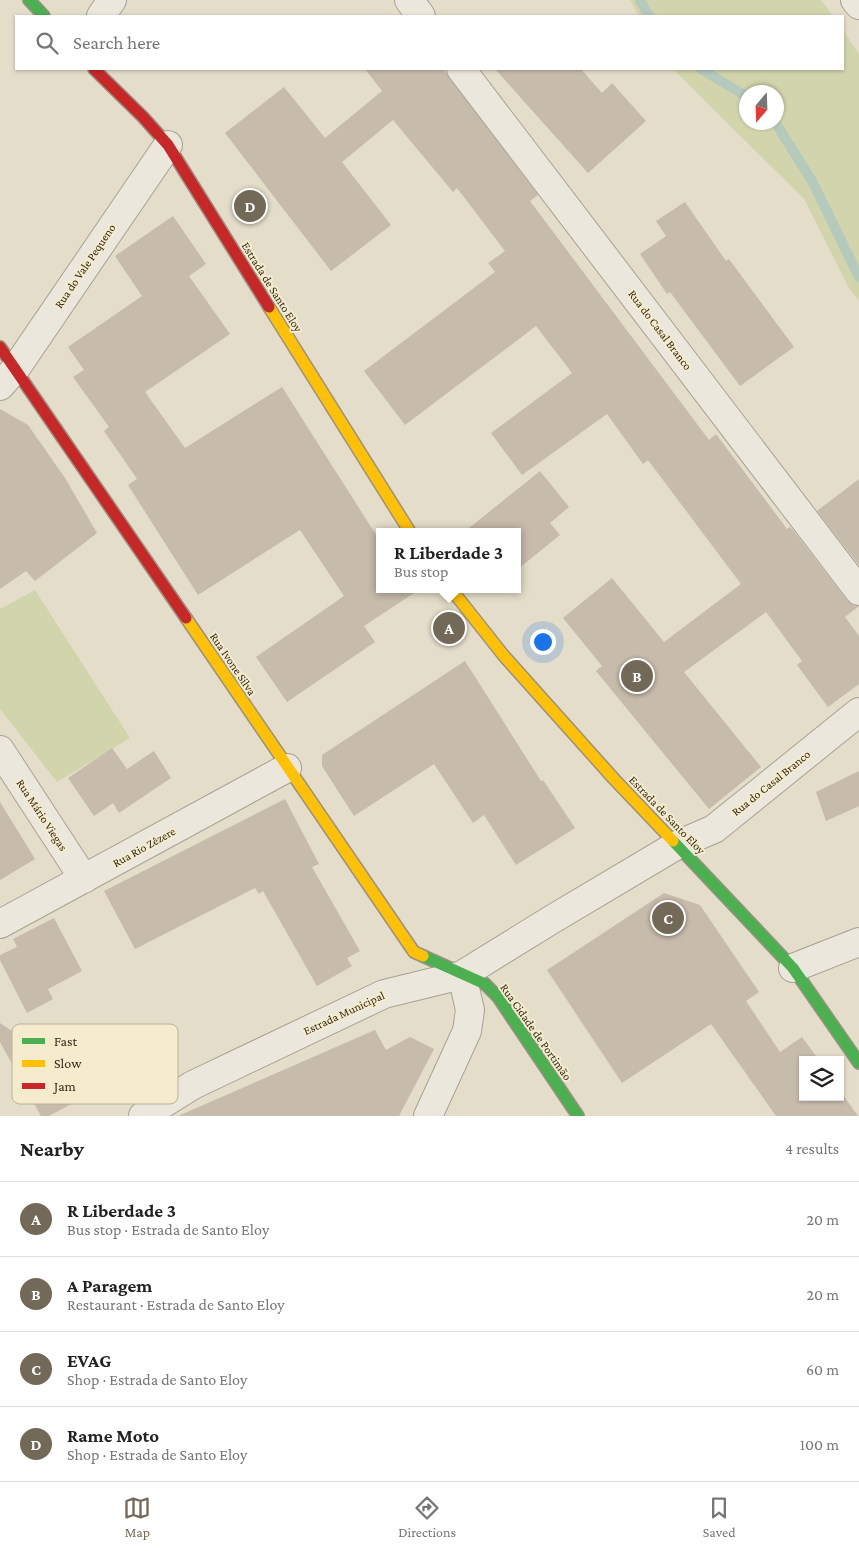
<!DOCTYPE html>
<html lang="en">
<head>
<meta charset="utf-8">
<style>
  body { margin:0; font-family:"Crimson Pro",serif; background:#f6f6f6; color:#222 }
  .controls { position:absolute; right:15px; bottom:15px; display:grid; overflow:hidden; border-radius:0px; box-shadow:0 1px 4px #0004 }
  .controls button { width:45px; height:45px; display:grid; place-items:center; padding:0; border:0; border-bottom:1px solid #e0e0e0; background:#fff; color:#222; font:25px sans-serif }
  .compass { position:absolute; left:739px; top:85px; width:45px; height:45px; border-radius:50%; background:#fff; box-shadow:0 1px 4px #0004; rotate:199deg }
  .you { position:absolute; left:542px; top:641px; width:18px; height:18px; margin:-12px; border:4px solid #fff; border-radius:50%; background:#1a73e8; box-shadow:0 0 0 8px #1a73e833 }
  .badge { display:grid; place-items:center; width:32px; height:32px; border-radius:50%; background:#736959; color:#fff; font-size:16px; font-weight:700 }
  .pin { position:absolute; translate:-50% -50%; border:2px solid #fff; box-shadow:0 1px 5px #0006 }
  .popup { position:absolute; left:376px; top:528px; width:145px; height:65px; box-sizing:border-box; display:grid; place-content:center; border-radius:0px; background:#fff; filter:drop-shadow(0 1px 4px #0005); font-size:16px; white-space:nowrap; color:#767676 }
  .popup b { font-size:19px; color:#222 }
  .popup::after { content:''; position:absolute; left:50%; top:100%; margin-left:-10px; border:10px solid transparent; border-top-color:#fff }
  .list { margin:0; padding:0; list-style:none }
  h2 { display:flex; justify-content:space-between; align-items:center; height:65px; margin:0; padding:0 20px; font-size:21px }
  h2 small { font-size:16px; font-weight:400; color:#767676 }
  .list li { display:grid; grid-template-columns:32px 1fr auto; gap:15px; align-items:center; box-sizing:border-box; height:75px; padding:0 20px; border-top:1px solid #e0e0e0 }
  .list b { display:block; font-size:19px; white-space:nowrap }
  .list p { margin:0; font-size:16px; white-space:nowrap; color:#767676 }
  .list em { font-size:16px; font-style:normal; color:#767676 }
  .icon { flex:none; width:28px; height:28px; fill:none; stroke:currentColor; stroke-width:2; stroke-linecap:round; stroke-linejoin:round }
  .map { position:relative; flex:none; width:859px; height:1116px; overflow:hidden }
  .search { position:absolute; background:#fff; box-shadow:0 1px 4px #0004; left:15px; right:15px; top:15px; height:55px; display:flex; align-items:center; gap:12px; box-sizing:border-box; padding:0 18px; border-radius:0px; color:#767676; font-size:19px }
  .sheet { height:365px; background:#fff }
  nav { display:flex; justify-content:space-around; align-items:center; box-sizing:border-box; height:70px; border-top:1px solid #e0e0e0; background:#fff; font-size:14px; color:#767676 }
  nav a { display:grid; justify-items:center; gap:2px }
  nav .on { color:#736959 }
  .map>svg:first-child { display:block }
  .green { fill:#d2d4ac; fill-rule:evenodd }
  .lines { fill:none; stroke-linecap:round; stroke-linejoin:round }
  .stream { stroke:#b6c9bd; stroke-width:10 }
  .building { fill:#c7bbab }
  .street-casing { stroke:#a8a194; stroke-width:30 }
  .fast-casing { stroke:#989183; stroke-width:14 }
  .slow-casing { stroke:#989183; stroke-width:14 }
  .jam-casing { stroke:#989183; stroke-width:14 }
  .street { stroke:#ebe7dc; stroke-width:28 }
  .fast { stroke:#4caf50; stroke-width:11 }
  .slow { stroke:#ffc107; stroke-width:11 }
  .jam { stroke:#c62828; stroke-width:11 }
  .labels { text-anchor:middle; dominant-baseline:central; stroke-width:4; stroke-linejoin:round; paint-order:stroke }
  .street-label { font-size:12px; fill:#362a1c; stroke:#f5ecce }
  .key { fill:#f5ecce; stroke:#bcb299; stroke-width:1 }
  .key-label { font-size:14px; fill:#362a1c }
</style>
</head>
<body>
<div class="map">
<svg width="859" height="1116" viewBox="0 0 859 1116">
  <rect width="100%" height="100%" fill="#e4ddca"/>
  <path class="green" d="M 630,0 L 821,0 L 833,16 L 639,16 Z
    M 843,30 L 859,54 L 859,301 L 850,290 L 804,199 L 673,69 L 843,69 ZM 746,92 L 776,92 L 776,122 L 746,122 Z
    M 35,590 L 130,738 L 57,782 L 0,709 L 0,609 Z"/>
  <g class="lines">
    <path class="stream" d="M 640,0 L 649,16
      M 701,69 L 746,96
      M 775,122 L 812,181 L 859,277"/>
  </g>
  <path class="building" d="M 365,69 L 443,69 L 538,195 L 530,201 L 709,440 L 716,434 L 787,529 L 790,527 L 792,529 L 847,600 L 853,605 L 859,606 L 845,617 L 859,636 L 859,684 L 828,707 L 797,665 L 802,661 L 766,612 L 684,672 L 761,767 L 709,809 L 596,671 L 602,666 L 563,618 L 612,578 L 664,642 L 741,584 L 648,460 L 643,464 L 607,414 L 522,475 L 491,433 L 572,373 L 536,326 L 405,425 L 364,371 L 495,272 L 488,263 L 505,251 L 457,188 L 453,192 L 393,120 L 342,162 L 391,225 L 331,271 L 225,133 L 284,87 L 325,138 L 382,91 Z
    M 495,69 L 581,69 L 602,93 L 612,83 L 646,121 L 588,173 Z
    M 685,202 L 726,261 L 729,259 L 794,347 L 740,386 L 670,292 L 667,294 L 640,254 L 666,236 L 656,221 Z
    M 173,216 L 206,264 L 189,276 L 230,334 L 145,392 L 185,448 L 282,387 L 380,541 L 380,589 L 420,589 L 364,626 L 375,642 L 287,702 L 256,657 L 344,596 L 300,530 L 198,595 L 128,485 L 137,479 L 104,431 L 109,427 L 73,377 L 84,370 L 68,347 L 142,296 L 115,256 Z
    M 0,409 L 28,425 L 65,478 L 97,533 L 35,581 L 26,571 L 0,589 Z
    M 540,471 L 569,507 L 550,523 L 560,535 L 518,569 L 518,532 L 464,532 Z
    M 859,479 L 859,565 L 817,511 Z
    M 465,661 L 541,781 L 543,780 L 575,828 L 516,865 L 484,815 L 473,823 L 434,764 L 354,816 L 322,766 L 322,755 Z
    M 112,748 L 127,769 L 154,751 L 171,778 L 119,813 L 113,803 L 94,816 L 68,778 Z
    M 859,771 L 859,806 L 826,821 L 816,792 Z
    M 285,799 L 319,864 L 312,867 L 360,951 L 347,958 L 352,966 L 317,986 L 263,891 L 259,894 L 255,888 L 135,949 L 104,891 Z
    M 0,802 L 35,859 L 0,880 Z
    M 664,893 L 700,905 L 759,992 L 746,1001 L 780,1052 L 802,1037 L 819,1060 L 803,1060 L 803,1097 L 840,1097 L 840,1091 L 858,1116 L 776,1116 L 711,1024 L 622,1083 L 547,970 Z
    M 54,918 L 82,971 L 48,989 L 53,999 L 27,1013 L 0,960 L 0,955 L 17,947 L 13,939 Z
    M 0,1023 L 79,1076 L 90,1094 L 49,1116 L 41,1116 L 0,1042 Z
    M 375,1030 L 386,1050 L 410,1037 L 434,1049 L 399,1116 L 178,1116 Z"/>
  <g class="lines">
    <g class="street-casing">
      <path id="street" d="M 409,0 L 421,16
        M 855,0 L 859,5
        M 101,16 L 112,0
        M 461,69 L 859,591
        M 0,386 L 16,368 L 168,145
        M 0,750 L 84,879
        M 0,924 L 287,768
        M 793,968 L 859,942
        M 143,1116 L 193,1085 L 384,994 L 462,975 L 551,920 L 677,845 L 714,829 L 859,712
        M 428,1116 L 467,1031 L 470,1010 L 462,975"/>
    </g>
    <g class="fast-casing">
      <path id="fast" d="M 29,0 L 44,16
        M 673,841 L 793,968 L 859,1063
        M 423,956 L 485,984 L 498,997 L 578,1116"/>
    </g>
    <g class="slow-casing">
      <path id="slow" d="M 269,307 L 410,532
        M 451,589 L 504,656 L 614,779 L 673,841
        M 186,618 L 414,952 L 423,956"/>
    </g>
    <g class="jam-casing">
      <path id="jam" d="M 94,69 L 143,117 L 168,145 L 269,307
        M 0,347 L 186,618"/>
    </g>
    <use href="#street" class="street"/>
    <use href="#fast" class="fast"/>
    <use href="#slow" class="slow"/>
    <use href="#jam" class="jam"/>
  </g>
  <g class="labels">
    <g class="street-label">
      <text transform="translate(85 266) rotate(-56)">Rua do Vale Pequeno</text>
      <text transform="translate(272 287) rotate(58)">Estrada de Santo Eloy</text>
      <text transform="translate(660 330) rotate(53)">Rua do Casal Branco</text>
      <text transform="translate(233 664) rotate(56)">Rua Ivone Silva</text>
      <text transform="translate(771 783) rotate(-39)">Rua do Casal Branco</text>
      <text transform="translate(42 815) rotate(57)">Rua Mário Viegas</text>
      <text transform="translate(667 815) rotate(46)">Estrada de Santo Eloy</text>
      <text transform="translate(144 847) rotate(-29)">Rua Rio Zêzere</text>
      <text transform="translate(344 1013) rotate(-25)">Estrada Municipal</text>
      <text transform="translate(536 1032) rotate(55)">Rua Cidade de Portimão</text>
    </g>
  </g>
  <rect x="12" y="1024" width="166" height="80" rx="8" class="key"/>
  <rect x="22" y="1038" width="23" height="6" fill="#4caf50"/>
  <rect x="22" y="1060" width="23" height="7" fill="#ffc107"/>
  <rect x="22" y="1083" width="23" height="6" fill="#c62828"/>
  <g class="key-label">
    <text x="54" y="1046">Fast</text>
    <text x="54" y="1068">Slow</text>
    <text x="54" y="1091">Jam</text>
  </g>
</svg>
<div class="controls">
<button><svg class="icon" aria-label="layers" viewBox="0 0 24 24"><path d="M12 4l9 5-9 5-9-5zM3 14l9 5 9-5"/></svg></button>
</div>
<svg class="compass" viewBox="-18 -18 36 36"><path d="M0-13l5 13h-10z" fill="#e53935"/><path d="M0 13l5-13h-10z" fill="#767676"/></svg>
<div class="you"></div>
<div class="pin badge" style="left:449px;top:628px">A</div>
<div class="popup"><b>R Liberdade 3</b>Bus stop</div>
<div class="pin badge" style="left:637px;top:676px">B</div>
<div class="pin badge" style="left:668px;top:918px">C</div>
<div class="pin badge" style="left:250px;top:206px">D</div>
<div class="search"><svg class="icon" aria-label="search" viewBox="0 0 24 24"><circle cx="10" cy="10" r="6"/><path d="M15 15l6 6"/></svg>Search here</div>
</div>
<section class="sheet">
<h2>Nearby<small>4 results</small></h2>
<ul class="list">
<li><span class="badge">A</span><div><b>R Liberdade 3</b><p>Bus stop · Estrada de Santo Eloy</p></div><em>20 m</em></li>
<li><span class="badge">B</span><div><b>A Paragem</b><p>Restaurant · Estrada de Santo Eloy</p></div><em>20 m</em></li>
<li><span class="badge">C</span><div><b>EVAG</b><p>Shop · Estrada de Santo Eloy</p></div><em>60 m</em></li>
<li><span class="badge">D</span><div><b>Rame Moto</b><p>Shop · Estrada de Santo Eloy</p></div><em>100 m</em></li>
</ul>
</section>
<nav>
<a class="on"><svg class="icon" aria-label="map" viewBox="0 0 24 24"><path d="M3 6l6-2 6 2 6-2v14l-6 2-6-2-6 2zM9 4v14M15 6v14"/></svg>Map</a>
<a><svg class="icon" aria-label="directions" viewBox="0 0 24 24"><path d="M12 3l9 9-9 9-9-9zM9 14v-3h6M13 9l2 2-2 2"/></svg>Directions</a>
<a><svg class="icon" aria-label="saved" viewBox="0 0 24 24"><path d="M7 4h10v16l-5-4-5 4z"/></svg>Saved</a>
</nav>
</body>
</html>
